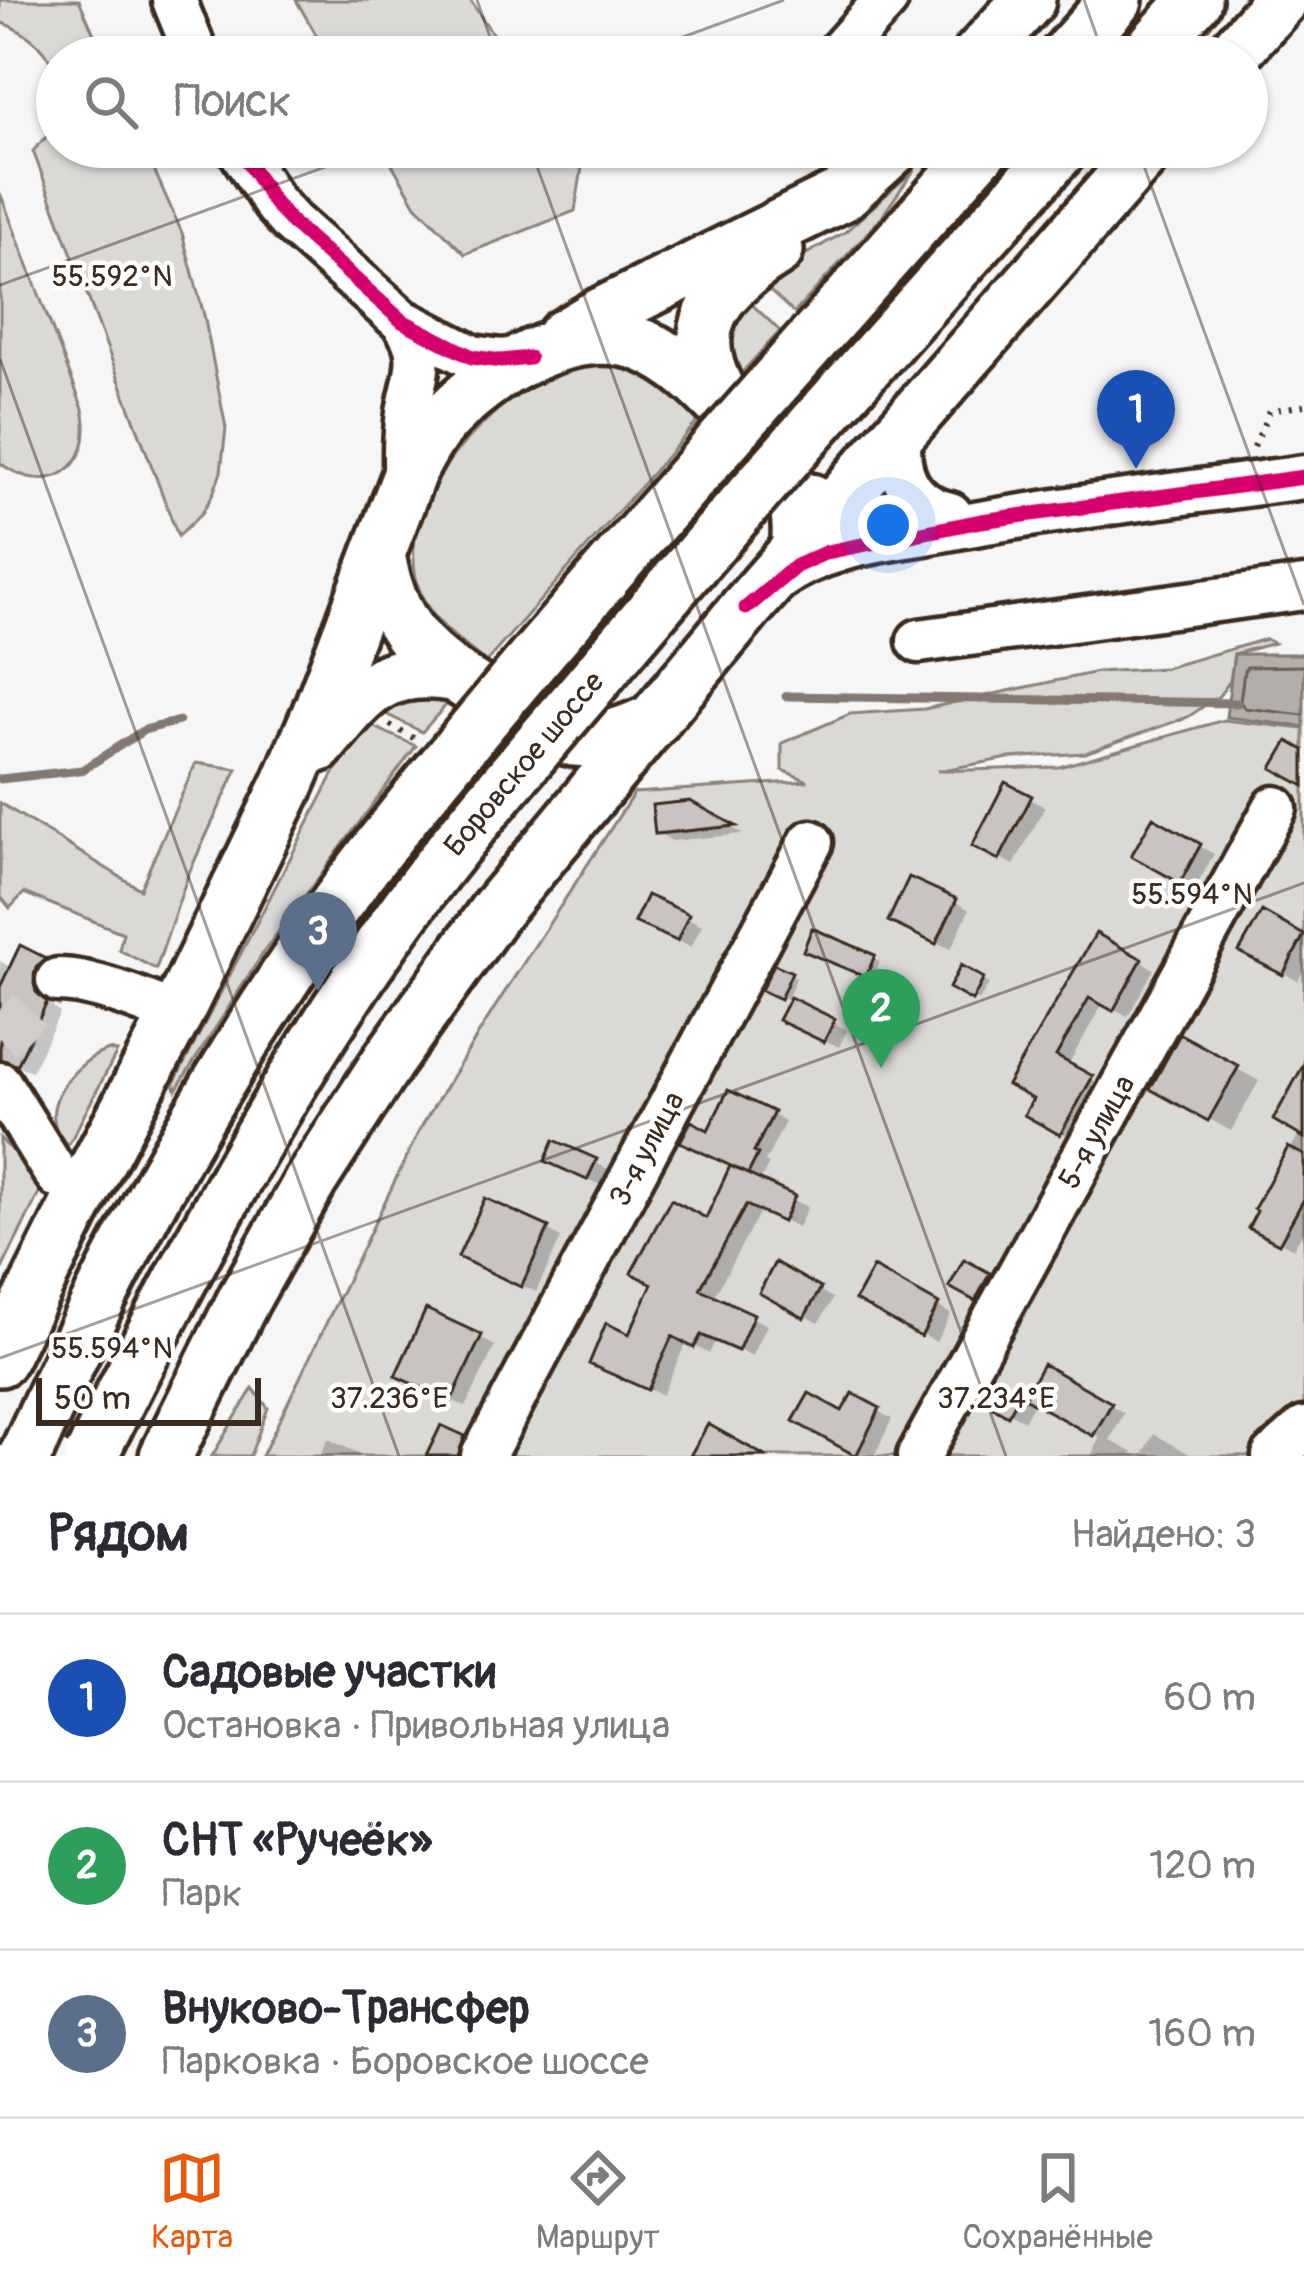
<!DOCTYPE html>
<html lang="ru">
<head>
<meta charset="utf-8">
<style>
  body { margin:0; font-family:Pangolin,sans-serif; background:#f7f7f7; color:#2b2b33 }
  .scale { position:absolute; left:36px; bottom:30px; width:225px; box-sizing:border-box; padding-left:12px; border:6px solid #3b2a1e; border-top:0; font-size:33px; line-height:42px; white-space:nowrap; color:#3b2a1e; -webkit-text-stroke:9px #fff; paint-order:stroke }
  .you { position:absolute; left:888px; top:525px; width:42px; height:42px; margin:-30px; border:9px solid #fff; border-radius:50%; background:#1a73e8; box-shadow:0 0 0 18px #1a73e833 }
  .badge { display:grid; place-items:center; width:78px; height:78px; border-radius:50%; background:#ea580c; color:#fff; font-size:39px; font-weight:700 }
  .pin { position:absolute; translate:-50% -99px; filter:drop-shadow(0 3px 6px #0008) }
  .pin::after { content:''; position:absolute; top:63px; width:42px; height:36px; background:inherit; clip-path:polygon(0 0,100% 0,50% 100%) }
  .list { margin:0; padding:0; list-style:none }
  h2 { display:flex; justify-content:space-between; align-items:center; height:156px; margin:0; padding:0 48px; font-size:51px }
  h2 small { font-size:39px; font-weight:400; color:#7c7c81 }
  .list li { display:grid; grid-template-columns:78px 1fr auto; gap:36px; align-items:center; box-sizing:border-box; height:168px; padding:0 48px; border-top:3px solid #e1e1e2 }
  .list b { display:block; font-size:45px; white-space:nowrap }
  .list p { margin:0; font-size:39px; white-space:nowrap; color:#7c7c81 }
  .list em { font-size:39px; font-style:normal; color:#7c7c81 }
  .icon { flex:none; width:66px; height:66px; fill:none; stroke:currentColor; stroke-width:2; stroke-linecap:round; stroke-linejoin:round }
  .map { position:relative; flex:none; width:1304px; height:1456px; overflow:hidden }
  .search { position:absolute; background:#fff; box-shadow:0 3px 9px #0004; left:36px; right:36px; top:36px; height:132px; display:flex; align-items:center; gap:30px; box-sizing:border-box; padding:0 42px; border-radius:66px; color:#7c7c81; font-size:45px }
  .sheet { height:660px; background:#fff }
  nav { display:flex; justify-content:space-around; align-items:center; box-sizing:border-box; height:168px; border-top:3px solid #e1e1e2; background:#fff; font-size:33px; color:#7c7c81 }
  nav a { display:grid; justify-items:center; gap:6px }
  nav .on { color:#ea580c }
  .map>svg:first-child { display:block }
  .green { fill:#dbd9d6; stroke:#8b827a; stroke-width:3 }
  .water { fill:#b4aeaa; stroke:#847972; stroke-width:3 }
  .shadow { fill:#0003 }
  .lines { fill:none; stroke-linecap:round; stroke-linejoin:round }
  .shore { stroke:#6b5f56; stroke-width:3 }
  .stream { stroke:#847972; stroke-width:9 }
  .building { fill:#c9c3c1; stroke:#3b2a1e; stroke-width:3 }
  .minor-tunnel { stroke:#d1cdcb; stroke-width:42; stroke-dasharray:42 21; stroke-linecap:butt }
  .minor-casing { stroke:#3b2a1e; stroke-width:51 }
  .major-casing { stroke:#3b2a1e; stroke-width:60 }
  .path { stroke:#3b2a1e; stroke-width:6; stroke-dasharray:3 9; stroke-linecap:butt }
  .minor { stroke:#fff; stroke-width:42 }
  .major { stroke:#fff; stroke-width:51 }
  .major-bridge-casing { stroke:#3b2a1e; stroke-width:60; stroke-linecap:butt }
  .major-bridge { stroke:#fff; stroke-width:51 }
  .cycleway-casing { stroke:#fff; stroke-width:22 }
  .cycleway { stroke:#d6006c; stroke-width:15 }
  .ticks { fill:none; stroke:#3b2a1e; stroke-width:3; stroke-opacity:0.45 }
  .labels { text-anchor:middle; dominant-baseline:central; stroke-width:9; stroke-linejoin:round; paint-order:stroke }
  .street-label { font-size:30px; fill:#3b2a1e; stroke:#fff }
  .ticks-label { font-size:30px; text-anchor:middle; fill:#3b2a1e; stroke:#fff; stroke-width:9; stroke-linejoin:round; paint-order:stroke }
</style>
</head>
<body>
<div class="map">
<svg width="1304" height="1456" viewBox="0 0 1304 1456">
  <rect width="100%" height="100%" fill="#f7f6f6"/>
  <filter id="ink" filterUnits="userSpaceOnUse"><feTurbulence type="fractalNoise" baseFrequency=".00833" numOctaves="2"/><feDisplacementMap in="SourceGraphic" scale="24" xChannelSelector="R" yChannelSelector="G"/><feConvolveMatrix kernelMatrix="1 2 1 2 8 2 1 2 1" color-interpolation-filters="sRGB"/></filter>
  <g filter="url(#ink)">
    <path class="green" d="M 0,0 L 79,0 L 104,57 L 57,57 L 57,80 C 49,48 29,33 0,22 Z
      M 296,0 L 470,0 L 508,57 L 329,57 Z
      M 57,113 L 57,147 L 144,147 L 182,233 L 204,315 L 226,428 L 221,472 L 213,494 L 202,513 L 178,536 L 33,151 L 47,136 Z
      M 382,147 L 568,147 L 582,168 L 575,211 L 465,254 L 416,205 Z
      M 915,169 L 880,219 L 794,313 L 761,283 L 771,274 L 845,232 Z
      M 0,193 L 83,409 C 96,469 48,499 0,463 Z
      M 740,293 L 780,331 L 735,380 L 717,327 Z
      M 593,364 C 654,369 658,378 698,421 L 486,662 C 463,643 435,625 422,596 C 410,571 412,532 421,505 C 435,466 503,399 540,379 C 558,371 574,367 593,364 Z
      M 1266,639 L 1274,643 L 1234,654 L 1230,681 L 1219,696 L 1188,717 L 1085,753 L 1009,758 L 937,771 L 1059,767 L 1224,720 L 1304,729 L 1304,1456 L 262,1456 L 420,1129 L 495,1007 L 634,793 L 808,781 L 782,770 L 782,743 L 850,714 L 924,709 L 1097,672 L 1165,668 Z
      M 437,697 L 446,705 L 422,732 L 370,706 L 378,699 Z
      M 361,721 L 416,746 L 265,950 L 176,1090 L 174,1083 Z
      M 196,763 L 237,769 L 188,875 L 156,969 L 119,950 L 123,933 L 24,893 L 10,908 L 0,896 L 0,803 L 140,889 Z
      M 109,1050 L 117,1052 L 69,1144 L 61,1142 C 56,1130 51,1117 55,1104 C 61,1081 87,1056 109,1050 Z
      M 0,1138 L 37,1178 L 41,1189 L 0,1273 Z
      M 253,1388 L 268,1408 L 250,1456 L 212,1456 Z"/>
    <path class="water" d="M 1234,654 L 1304,654 L 1304,727 L 1226,717 Z"/>
    <path class="shadow" d="M 1006,786 L 1045,807 L 1014,865 L 976,845 Z
      M 689,805 L 743,834 L 672,841 L 658,833 Z
      M 1154,821 L 1214,854 L 1195,889 L 1135,855 Z
      M 648,899 L 702,925 L 691,947 L 652,929 Z
      M 956,902 L 969,910 L 951,949 L 906,928 Z
      M 1263,915 L 1304,938 L 1304,970 L 1298,981 L 1243,950 Z
      M 813,932 L 880,961 L 873,978 L 812,953 Z
      M 1098,937 L 1154,969 L 1128,1016 L 1103,1003 L 1068,1065 L 1104,1086 L 1074,1139 L 1028,1114 Z
      M 21,949 L 58,968 L 46,989 L 50,1004 L 60,1013 L 32,1071 L 0,1060 L 0,961 L 12,968 Z
      M 776,968 L 796,978 L 787,999 L 847,1030 L 839,1047 L 796,1026 L 791,1001 L 765,989 Z
      M 962,969 L 989,984 L 979,1001 L 953,987 Z
      M 1181,1038 L 1259,1081 L 1231,1131 L 1154,1088 Z
      M 1304,1086 L 1304,1230 L 1293,1249 L 1252,1226 L 1261,1210 L 1258,1208 L 1300,1132 Z
      M 772,1114 L 785,1122 L 765,1162 L 769,1164 L 759,1183 L 808,1207 L 798,1227 L 761,1210 L 713,1298 L 767,1325 L 752,1356 L 716,1340 L 709,1354 L 687,1341 L 662,1395 L 606,1370 L 631,1338 L 707,1222 L 733,1165 L 710,1134 Z
      M 556,1144 L 610,1170 L 602,1186 L 563,1168 Z
      M 547,1230 L 561,1238 L 536,1292 L 475,1264 Z
      M 965,1263 L 1003,1284 L 990,1306 L 953,1286 Z
      M 776,1267 L 833,1298 L 819,1323 L 763,1292 Z
      M 874,1271 L 951,1314 L 936,1342 L 859,1299 Z
      M 481,1338 L 495,1346 L 466,1407 L 413,1382 Z
      M 1044,1368 L 1124,1413 L 1110,1440 L 1139,1456 L 1091,1456 L 1100,1437 L 1035,1401 L 1024,1421 L 983,1398 L 993,1380 L 1027,1399 Z
      M 853,1397 L 892,1419 L 874,1456 L 862,1456 L 797,1420 L 843,1415 Z
      M 1154,1434 L 1188,1453 L 1193,1456 L 1142,1456 Z
      M 328,1439 L 364,1456 L 320,1456 Z"/>
    <g class="lines">
      <path class="shore" d="M 1304,666 L 1247,667 L 1244,671 L 1240,702 L 1245,708 L 1304,715"/>
      <path class="stream" d="M 786,696 L 1237,703
        M 0,779 L 82,770 L 144,730 L 179,721"/>
    </g>
    <path class="building" d="M 1288,741 L 1304,750 L 1304,786 L 1272,768 Z
      M 1005,782 L 1032,796 L 999,860 L 972,846 Z
      M 690,801 L 736,826 L 655,834 L 652,805 Z
      M 1153,817 L 1201,844 L 1180,883 L 1131,856 Z
      M 909,877 L 957,899 L 936,944 L 888,921 Z
      M 647,895 L 689,914 L 677,941 L 634,922 Z
      M 1262,911 L 1304,935 L 1283,975 L 1239,952 Z
      M 812,928 L 875,955 L 866,977 L 803,951 Z
      M 1096,933 L 1142,959 L 1113,1011 L 1089,998 L 1056,1056 L 1093,1076 L 1060,1135 L 1024,1115 L 1033,1099 L 1007,1085 Z
      M 20,945 L 46,958 L 36,967 L 33,979 L 36,992 L 47,1002 L 17,1066 L 0,1059 L 0,987 Z
      M 774,964 L 792,972 L 780,999 L 761,990 Z
      M 961,965 L 984,978 L 972,1001 L 949,988 Z
      M 790,997 L 835,1019 L 824,1042 L 778,1020 Z
      M 1180,1034 L 1239,1066 L 1208,1121 L 1150,1089 Z
      M 1304,1064 L 1304,1138 L 1273,1120 Z
      M 728,1090 L 774,1112 L 754,1152 L 758,1154 L 748,1174 L 680,1142 L 691,1121 L 708,1130 Z
      M 554,1140 L 597,1159 L 587,1180 L 545,1161 Z
      M 1288,1147 L 1304,1155 L 1304,1199 L 1279,1244 L 1248,1228 L 1257,1211 L 1254,1209 Z
      M 730,1166 L 795,1196 L 783,1222 L 746,1205 L 700,1289 L 754,1314 L 738,1351 L 701,1335 L 694,1348 L 672,1336 L 648,1390 L 589,1364 L 606,1323 L 629,1334 L 652,1284 L 631,1273 L 671,1199 L 706,1218 Z
      M 485,1198 L 549,1227 L 521,1287 L 458,1257 Z
      M 964,1259 L 990,1273 L 975,1301 L 949,1287 Z
      M 775,1262 L 821,1288 L 804,1318 L 759,1293 Z
      M 873,1267 L 939,1304 L 921,1337 L 855,1300 Z
      M 426,1309 L 482,1335 L 451,1401 L 395,1376 Z
      M 1043,1364 L 1112,1403 L 1093,1436 L 1024,1398 Z
      M 992,1376 L 1021,1392 L 1008,1416 L 979,1399 Z
      M 809,1393 L 842,1411 L 852,1393 L 880,1408 L 856,1456 L 793,1421 Z
      M 708,1424 L 765,1456 L 690,1456 Z
      M 441,1425 L 465,1436 L 458,1456 L 426,1456 Z"/>
    <g class="lines">
      <path class="minor-tunnel" d="M 0,1039 L 58,980"/>
      <g class="minor-casing">
        <path id="minor" d="M 174,0 L 197,57
          M 835,57 L 886,0
          M 238,147 L 274,203 L 292,223 L 402,321 L 472,357 L 501,361 L 529,358
          M 402,321 C 429,355 414,376 408,413 C 405,435 404,458 406,481
          M 901,428 C 894,470 907,505 950,514
          M 813,496 L 831,510 L 938,518
          M 778,579 C 823,545 882,541 936,531 C 1058,508 1181,494 1304,477
          M 919,641 L 1304,588
          M 58,980 C 91,980 145,1001 176,1015
          M 0,1084 L 52,1168 L 59,1177 L 85,1188
          M 483,1456 L 811,842
          M 919,1456 L 1275,808
          M 1274,1456 L 1304,1429"/>
      </g>
      <g class="major-casing">
        <path id="major" d="M 977,57 L 1029,0
          M 1065,57 L 1116,0
          M 1144,57 L 1195,0
          M 1230,57 L 1281,0
          M 871,274 L 984,147
          M 563,336 L 597,316 L 842,195 L 895,147
          M 726,404 C 680,331 713,290 777,250
          M 379,555 C 394,641 436,666 506,707 C 527,719 550,736 574,740 C 600,743 633,730 655,719
          M 318,746 C 361,696 380,663 452,675
          M 0,1360 L 85,1188 L 176,1015 L 288,784 L 318,714 L 410,472 C 419,456 427,439 439,425 C 486,372 573,318 644,346 C 682,361 710,393 738,421 C 776,459 805,491 797,548
          M 166,1456 L 244,1299 L 311,1180 L 388,1061 L 496,910 L 746,608 L 1150,147"/>
      </g>
      <path class="path" d="M 1254,447 L 1269,411 L 1304,405
        M 390,725 L 415,739"/>
      <use href="#minor" class="minor"/>
      <use href="#major" class="major"/>
      <g class="major-bridge-casing">
        <path id="major-bridge" d="M 25,1456 C 103,1282 193,1113 300,955 C 370,853 450,758 530,663 C 642,532 756,403 871,274
          M 91,1456 C 184,1269 279,1085 402,915 C 458,837 523,764 585,691 C 739,505 902,327 1063,147"/>
      </g>
      <use href="#major-bridge" class="major-bridge"/>
      <g class="cycleway-casing">
        <path id="cycleway" d="M 238,147 L 274,203 L 292,223 L 402,321 L 472,357 L 501,361 L 529,358
          M 746,608 L 796,566 L 827,552 L 981,521 L 1304,477"/>
      </g>
      <use href="#cycleway" class="cycleway"/>
    </g>
  </g>
  <path class="ticks" d="M 477,0 L 497,57M 1084,0 L 1104,57M 628,57 L 784,0M 530,147 L 1006,1456M 1137,147 L 1304,605M 0,285 L 380,147M 0,359 L 399,1456M 0,1358 L 1304,883"/>
  <g class="labels">
    <g class="street-label">
      <text transform="translate(524 764) rotate(-50)">Боровское шоссе</text>
      <text transform="translate(1097 1132) rotate(-61)">5-я улица</text>
      <text transform="translate(647 1149) rotate(-62)">3-я улица</text>
    </g>
  </g>
  <g class="ticks-label">
    <text x="112" y="286">55.592°N</text>
    <text x="1192" y="904">55.594°N</text>
    <text x="112" y="1358">55.594°N</text>
    <text x="389" y="1408">37.236°E</text>
    <text x="996" y="1408">37.234°E</text>
  </g>
</svg>
<div class="scale">50 m</div>
<div class="you"></div>
<div class="pin badge" style="left:1136px;top:469px;background:#1a4fb4">1</div>
<div class="pin badge" style="left:881px;top:1068px;background:#2e9e5b">2</div>
<div class="pin badge" style="left:318px;top:991px;background:#5c6f8a">3</div>
<div class="search"><svg class="icon" aria-label="search" viewBox="0 0 24 24"><circle cx="10" cy="10" r="6"/><path d="M15 15l6 6"/></svg>Поиск</div>
</div>
<section class="sheet">
<h2>Рядом<small>Найдено: 3</small></h2>
<ul class="list">
<li><span class="badge" style="background:#1a4fb4">1</span><div><b>Садовые участки</b><p>Остановка · Привольная улица</p></div><em>60 m</em></li>
<li><span class="badge" style="background:#2e9e5b">2</span><div><b>СНТ «Ручеёк»</b><p>Парк</p></div><em>120 m</em></li>
<li><span class="badge" style="background:#5c6f8a">3</span><div><b>Внуково-Трансфер</b><p>Парковка · Боровское шоссе</p></div><em>160 m</em></li>
</ul>
</section>
<nav>
<a class="on"><svg class="icon" aria-label="map" viewBox="0 0 24 24"><path d="M3 6l6-2 6 2 6-2v14l-6 2-6-2-6 2zM9 4v14M15 6v14"/></svg>Карта</a>
<a><svg class="icon" aria-label="directions" viewBox="0 0 24 24"><path d="M12 3l9 9-9 9-9-9zM9 14v-3h6M13 9l2 2-2 2"/></svg>Маршрут</a>
<a><svg class="icon" aria-label="saved" viewBox="0 0 24 24"><path d="M7 4h10v16l-5-4-5 4z"/></svg>Сохранённые</a>
</nav>
</body>
</html>
